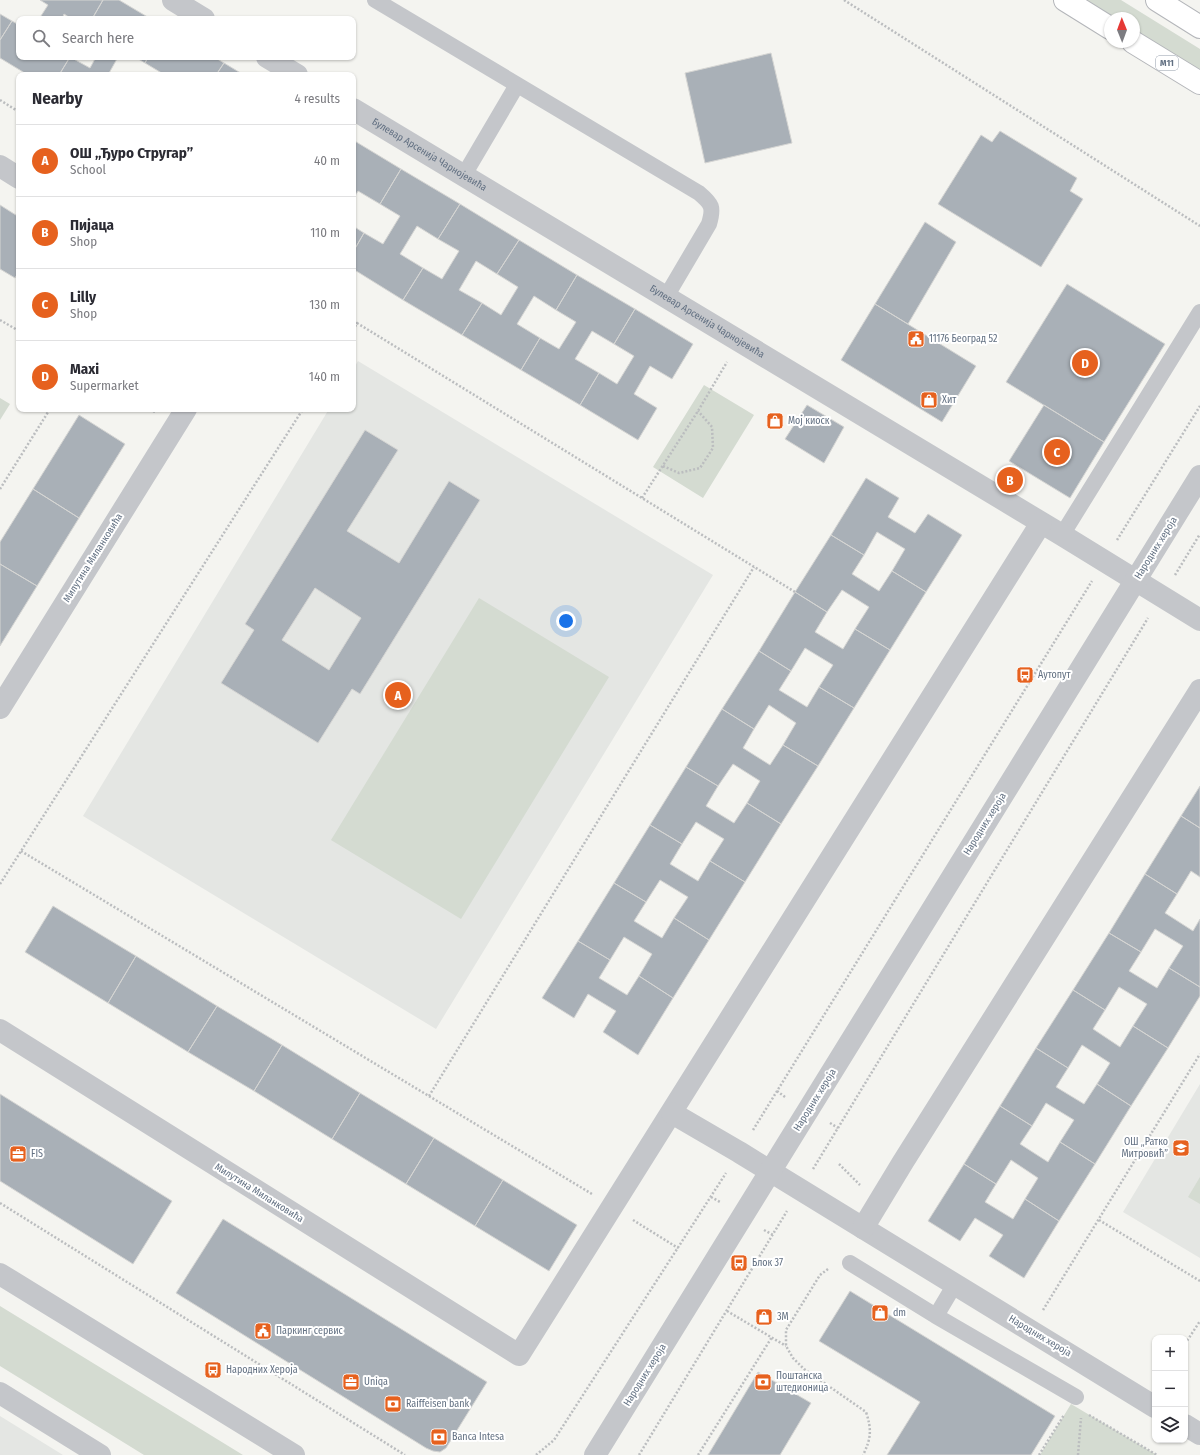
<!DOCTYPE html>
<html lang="en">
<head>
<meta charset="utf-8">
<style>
  body { margin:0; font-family:"Fira Sans Condensed",sans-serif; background:#f2f2f3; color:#2b2b33 }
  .controls { position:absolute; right:12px; bottom:12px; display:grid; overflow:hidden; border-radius:8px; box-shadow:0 1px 3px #0004 }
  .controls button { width:36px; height:36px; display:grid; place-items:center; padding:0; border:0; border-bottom:1px solid #e1e1e2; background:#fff; color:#2b2b33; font:20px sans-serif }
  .compass { position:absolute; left:1104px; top:12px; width:36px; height:36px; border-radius:50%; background:#fff; box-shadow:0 1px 3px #0004; rotate:359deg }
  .you { position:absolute; left:566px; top:621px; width:14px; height:14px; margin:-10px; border:3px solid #fff; border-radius:50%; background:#1a73e8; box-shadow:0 0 0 6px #1a73e833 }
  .badge { display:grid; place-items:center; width:26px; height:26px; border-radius:50%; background:#e6611e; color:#fff; font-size:13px; font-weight:700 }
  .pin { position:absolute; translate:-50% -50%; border:2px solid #fff; box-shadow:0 1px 4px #0006 }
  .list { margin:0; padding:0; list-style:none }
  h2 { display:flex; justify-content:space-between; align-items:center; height:52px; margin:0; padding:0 16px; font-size:17px }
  h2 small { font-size:13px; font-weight:400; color:#7c7c81 }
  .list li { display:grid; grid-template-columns:26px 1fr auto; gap:12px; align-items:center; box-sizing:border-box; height:72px; padding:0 16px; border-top:1px solid #e1e1e2 }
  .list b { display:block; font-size:15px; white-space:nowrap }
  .list p { margin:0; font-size:13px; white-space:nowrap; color:#7c7c81 }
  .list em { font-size:13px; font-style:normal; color:#7c7c81 }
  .icon { flex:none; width:22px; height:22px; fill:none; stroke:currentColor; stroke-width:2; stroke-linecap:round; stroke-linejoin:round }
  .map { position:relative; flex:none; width:1200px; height:1455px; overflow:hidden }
  .search { position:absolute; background:#fff; box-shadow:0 1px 3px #0004; left:16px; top:16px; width:340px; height:44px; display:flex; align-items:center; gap:10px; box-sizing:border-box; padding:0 14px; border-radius:8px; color:#7c7c81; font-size:15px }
  .panel { position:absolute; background:#fff; box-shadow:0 1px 3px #0004; left:16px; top:72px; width:340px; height:340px; border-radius:8px }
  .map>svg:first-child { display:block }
  .built { fill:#e4e6e3 }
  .green { fill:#d4dbd1 }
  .building { fill:#a9b0b7; stroke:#d5d5d3; fill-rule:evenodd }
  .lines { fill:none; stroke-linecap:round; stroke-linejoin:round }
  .trunk-casing { stroke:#b4b6ba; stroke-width:24 }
  .path { stroke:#bbbdbf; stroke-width:2.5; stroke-dasharray:2 2; stroke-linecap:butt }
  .service { stroke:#c4c6ca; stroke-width:16 }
  .minor { stroke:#c4c6ca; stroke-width:22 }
  .tertiary { stroke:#c4c6ca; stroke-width:22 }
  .trunk { stroke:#fff; stroke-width:22 }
  .labels { text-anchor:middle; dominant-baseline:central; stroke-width:4; stroke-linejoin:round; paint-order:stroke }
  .shield { fill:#fff; stroke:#919ba8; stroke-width:1 }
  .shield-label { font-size:9px; font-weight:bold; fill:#627082 }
  .street-label { font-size:10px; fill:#627082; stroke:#fff }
  .poi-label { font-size:10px; fill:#627082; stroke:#fff; text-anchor:start }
</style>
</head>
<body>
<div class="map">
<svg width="1200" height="1455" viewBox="0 0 1200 1455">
  <rect width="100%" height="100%" fill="#f4f4f0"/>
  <path class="built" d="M 358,361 L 713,575 L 436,1029 L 83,816 L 329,409 L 353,409 L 353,370 Z
    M 1200,1084 L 1200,1258 L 1123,1212 Z
    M 0,1416 L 63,1455 L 0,1455 Z"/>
  <path class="green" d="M 1085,0 L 1121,0 L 1200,49 L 1200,73 L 1134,31 L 1134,18 L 1113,18 Z
    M 704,385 L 754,415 L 703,498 L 653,467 Z
    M 0,398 L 10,404 L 0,420 Z
    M 479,598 L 609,677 L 461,919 L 331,840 Z
    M 1200,1177 L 1200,1204 L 1188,1197 Z
    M 0,1306 L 243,1455 L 144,1455 L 0,1366 Z
    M 1071,1404 L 1157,1455 L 1040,1455 Z"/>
  <path class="building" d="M 40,0 L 103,0 L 92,19 L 72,19 L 64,14 L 62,19 L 39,19 L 48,5 Z
    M 103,0 L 119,0 L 151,19 L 92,19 Z
    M 0,14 L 12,21 L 0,40 Z
    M 12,21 L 19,25 L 19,57 L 70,57 L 59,75 L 28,75 L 0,58 L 0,40 Z
    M 771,53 L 792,143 L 705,163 L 685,73 Z
    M 70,57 L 90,68 L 96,57 L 118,57 L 108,75 L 59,75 Z
    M 135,57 L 148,57 L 145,63 Z
    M 148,57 L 214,57 L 224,63 L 216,75 L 165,75 L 145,63 Z
    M 224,63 L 244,75 L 216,75 Z
    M 1000,131 L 1077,178 L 1070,191 L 1083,199 L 1041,267 L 938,204 L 981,135 L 992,142 Z
    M 353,140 L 401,169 L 380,204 L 358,191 L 353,199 Z
    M 401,169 L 460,204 L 438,239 L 417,226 L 400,254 L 423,268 L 403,300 L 353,269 L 353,252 L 364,233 L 383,244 L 400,216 L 380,204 Z
    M 460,204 L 519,240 L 497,274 L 476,261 L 459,290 L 482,303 L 462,335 L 403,300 L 423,268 L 442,279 L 459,251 L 438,239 Z
    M 0,205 L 19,217 L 19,271 L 15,278 L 0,269 Z
    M 925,222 L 956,242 L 908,324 L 875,304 Z
    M 353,226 L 364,233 L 353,252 Z
    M 519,240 L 577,275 L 556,310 L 534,296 L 517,324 L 540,338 L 521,370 L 462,335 L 482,303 L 501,315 L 518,287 L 497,274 Z
    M 577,275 L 635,309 L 614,344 L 592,331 L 575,359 L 599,373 L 580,405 L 521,370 L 540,338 L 559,349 L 576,322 L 556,310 Z
    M 1067,284 L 1165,344 L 1104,442 L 1006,382 Z
    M 875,304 L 976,366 L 942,422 L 841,360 Z
    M 635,309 L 693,344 L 672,379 L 650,366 L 634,394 L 657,408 L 638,440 L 580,405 L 599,373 L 617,384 L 634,356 L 614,344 Z
    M 807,405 L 844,427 L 824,463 L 785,439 Z
    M 1044,405 L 1104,442 L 1070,498 L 1009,461 Z
    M 79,415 L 125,444 L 79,518 L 33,489 Z
    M 365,430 L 398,450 L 347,531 L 399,563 L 449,481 L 480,500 L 360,694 L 352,689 L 318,743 L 221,683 L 254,630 L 245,624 ZM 315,588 L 361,618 L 329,670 L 282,640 Z
    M 866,478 L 899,498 L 888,517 L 915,533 L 928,514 L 962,535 L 926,592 L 892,571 L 905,549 L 877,532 L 864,555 L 831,535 Z
    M 33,489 L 79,518 L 37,586 L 0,564 L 0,542 Z
    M 831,535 L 864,555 L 852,574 L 879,591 L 892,571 L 926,592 L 890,650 L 855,629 L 869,607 L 842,590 L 827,612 L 795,592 Z
    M 0,564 L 37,586 L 0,646 Z
    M 795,592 L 827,612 L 815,632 L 843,649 L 855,629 L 890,650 L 854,708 L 819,687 L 833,665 L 805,648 L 791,671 L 759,651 Z
    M 759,651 L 791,671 L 779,690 L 807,707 L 819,687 L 854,708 L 818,766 L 783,745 L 796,723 L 769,705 L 754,729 L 722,709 Z
    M 722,709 L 754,729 L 743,748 L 770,765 L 783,745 L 818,766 L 781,824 L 747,803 L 760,781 L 733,764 L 718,786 L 686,767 Z
    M 686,767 L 718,786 L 706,806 L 734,823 L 747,803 L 781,824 L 745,882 L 710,861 L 724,839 L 696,822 L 682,844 L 650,825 Z
    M 1200,786 L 1200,828 L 1181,816 Z
    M 1181,816 L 1200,828 L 1200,877 L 1191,871 L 1177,894 L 1145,874 Z
    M 650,825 L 682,844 L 670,864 L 698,881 L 710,861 L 745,882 L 709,940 L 674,918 L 688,897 L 660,880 L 646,902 L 614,883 Z
    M 1145,874 L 1177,894 L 1165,913 L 1193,931 L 1200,919 L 1200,987 L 1169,968 L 1183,946 L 1155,929 L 1141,952 L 1109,933 Z
    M 614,883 L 646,902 L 634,921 L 662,938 L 674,918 L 709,940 L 673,998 L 639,976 L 652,954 L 624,937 L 610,960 L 578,941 Z
    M 53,906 L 136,956 L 108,1003 L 25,952 Z
    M 1109,933 L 1141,952 L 1129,971 L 1157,988 L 1169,968 L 1200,987 L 1200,996 L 1168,1048 L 1133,1026 L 1147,1004 L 1119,987 L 1105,1010 L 1073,990 Z
    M 578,941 L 610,960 L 599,978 L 627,995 L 639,976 L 673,998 L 638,1055 L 603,1032 L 616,1011 L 588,994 L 574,1018 L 542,998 Z
    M 136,956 L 217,1006 L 188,1052 L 108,1003 Z
    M 1073,990 L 1105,1010 L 1093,1029 L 1120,1047 L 1133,1026 L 1168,1048 L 1131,1106 L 1097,1084 L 1110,1063 L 1082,1045 L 1068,1068 L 1036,1048 Z
    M 217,1006 L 282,1045 L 254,1091 L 188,1052 Z
    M 282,1045 L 360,1093 L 332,1139 L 254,1091 Z
    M 1036,1048 L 1068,1068 L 1056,1087 L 1084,1104 L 1097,1084 L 1131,1106 L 1095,1164 L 1060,1142 L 1074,1120 L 1046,1103 L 1032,1126 L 1000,1106 Z
    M 360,1093 L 434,1138 L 406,1184 L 332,1139 Z
    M 0,1094 L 172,1201 L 133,1264 L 0,1181 Z
    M 1000,1106 L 1032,1126 L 1020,1144 L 1048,1162 L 1060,1142 L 1095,1164 L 1059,1221 L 1025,1199 L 1038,1178 L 1011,1160 L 996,1184 L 964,1164 Z
    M 434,1138 L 503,1180 L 475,1226 L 406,1184 Z
    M 964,1164 L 996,1184 L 985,1202 L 1013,1219 L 1025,1199 L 1059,1221 L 1024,1278 L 989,1256 L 1003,1235 L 975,1218 L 960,1241 L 928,1221 Z
    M 503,1180 L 577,1225 L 549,1271 L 475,1226 Z
    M 223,1219 L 487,1382 L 446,1448 L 440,1452 L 433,1451 L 426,1448 L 176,1293 Z
    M 850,1291 L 1055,1416 L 1031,1455 L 887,1455 L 920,1402 L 819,1341 Z
    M 758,1372 L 811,1403 L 780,1455 L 708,1455 Z"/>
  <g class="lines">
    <g class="trunk-casing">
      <path id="trunk" d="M 1065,0 L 1110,28
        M 1157,0 L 1200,27
        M 1133,42 L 1200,83"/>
    </g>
    <path class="path" d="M 844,0 L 1200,226
      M 0,100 L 19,112
      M 0,320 L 19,331
      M 353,320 L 357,323
      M 353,330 L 357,323 L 795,592
      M 150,409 L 155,412
      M 663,466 L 679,473 L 700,468 L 713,448 L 712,427 L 698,411
      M 0,489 L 50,409
      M 642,498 L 698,411 L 727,362
      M 1117,540 L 1200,406
      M 1175,575 L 1200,534
      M 21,851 L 592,1194
      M 0,884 L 303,409
      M 777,1091 L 785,1097
      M 429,1096 L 754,567
      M 830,1123 L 838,1128
      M 753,1130 L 1092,581
      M 839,1164 L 860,1185
      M 813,1169 L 1148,618
      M 711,1197 L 720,1202
      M 0,1203 L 405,1455
      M 633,1220 L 678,1248
      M 1099,1220 L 1200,1281
      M 764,1230 L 773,1235
      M 828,1269 L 820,1275 L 786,1330 L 786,1346 L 793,1358 L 804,1369 L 866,1412 C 872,1430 871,1439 863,1455
      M 1043,1310 L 1200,1054
      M 727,1311 L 786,1346
      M 1185,1344 L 1200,1321
      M 1089,1415 L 1157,1455
      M 536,1455 L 554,1440 L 726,1173
      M 639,1455 L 787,1211
      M 698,1455 L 772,1337
      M 1039,1455 L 1064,1415
      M 1078,1455 L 1081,1418"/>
    <path class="service" d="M 375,0 L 699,193 C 712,204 714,207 709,224 L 666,297
      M 464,175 L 517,85
      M 1062,535 L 1200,312
      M 850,1263 L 936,1316 L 1076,1397
      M 936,1316 L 955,1284"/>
    <g class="minor">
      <path d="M 173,0 L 204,19"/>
      <path d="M 267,57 L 297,75"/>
      <path id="s1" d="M 353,109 L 1062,535 L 1200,620"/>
      <path d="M 0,166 L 19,178"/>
      <path d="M 0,708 L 186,409"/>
      <path d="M 0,1030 L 519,1355 L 1041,523"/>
      <path d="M 672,1113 L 739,1152 L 1155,1407"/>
      <path d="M 863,1228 L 903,1162 L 1200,690"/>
      <path d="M 1185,1425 L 1200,1434"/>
    </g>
    <path class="tertiary" d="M 0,1274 L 294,1455
      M 0,1393 L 100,1455
      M 595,1455 L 1200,476"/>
    <use href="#trunk" class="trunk"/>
  </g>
  <defs>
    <g id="civic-square" transform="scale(0.9)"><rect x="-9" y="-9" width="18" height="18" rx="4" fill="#e6611e" stroke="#fff"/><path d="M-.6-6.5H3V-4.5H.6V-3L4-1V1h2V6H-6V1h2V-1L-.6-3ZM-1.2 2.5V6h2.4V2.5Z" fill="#fff"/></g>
    <g id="shop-square" transform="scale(0.9)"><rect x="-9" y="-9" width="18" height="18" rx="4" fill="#e6611e" stroke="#fff"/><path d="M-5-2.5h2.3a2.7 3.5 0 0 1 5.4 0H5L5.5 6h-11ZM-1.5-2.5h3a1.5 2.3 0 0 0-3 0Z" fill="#fff"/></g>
    <g id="bus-square" transform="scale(0.9)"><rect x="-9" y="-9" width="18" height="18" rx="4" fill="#e6611e" stroke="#fff"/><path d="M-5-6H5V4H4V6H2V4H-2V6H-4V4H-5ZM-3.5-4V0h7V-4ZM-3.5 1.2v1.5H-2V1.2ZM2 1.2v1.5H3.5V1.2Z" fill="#fff"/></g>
    <g id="school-square" transform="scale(0.9)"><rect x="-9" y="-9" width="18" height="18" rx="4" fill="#e6611e" stroke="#fff"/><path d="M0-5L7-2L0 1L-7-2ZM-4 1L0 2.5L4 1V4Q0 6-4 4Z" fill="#fff"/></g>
    <g id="office-square" transform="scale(0.9)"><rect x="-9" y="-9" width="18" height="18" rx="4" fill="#e6611e" stroke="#fff"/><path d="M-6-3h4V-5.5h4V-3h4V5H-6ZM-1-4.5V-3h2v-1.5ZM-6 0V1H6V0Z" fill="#fff"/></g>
    <g id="bank-square" transform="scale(0.9)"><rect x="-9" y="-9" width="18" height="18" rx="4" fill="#e6611e" stroke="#fff"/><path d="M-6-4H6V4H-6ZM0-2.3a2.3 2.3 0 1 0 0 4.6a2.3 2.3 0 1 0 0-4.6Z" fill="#fff"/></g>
  </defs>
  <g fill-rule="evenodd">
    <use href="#civic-square" x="916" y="339"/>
    <use href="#shop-square" x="929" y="400"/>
    <use href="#shop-square" x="775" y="421"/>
    <use href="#bus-square" x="1025" y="675"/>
    <use href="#school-square" x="1181" y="1148"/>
    <use href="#office-square" x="18" y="1154"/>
    <use href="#bus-square" x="739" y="1263"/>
    <use href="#shop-square" x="880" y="1313"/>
    <use href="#shop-square" x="764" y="1317"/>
    <use href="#civic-square" x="263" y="1331"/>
    <use href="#bus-square" x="213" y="1370"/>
    <use href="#office-square" x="351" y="1382"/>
    <use href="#bank-square" x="763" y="1382"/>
    <use href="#bank-square" x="393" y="1404"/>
    <use href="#bank-square" x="439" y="1437"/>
  </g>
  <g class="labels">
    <rect class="shield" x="1156" y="56" width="22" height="14" rx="3"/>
    <g class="shield-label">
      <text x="1167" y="63">M11</text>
    </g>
    <g class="street-label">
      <text stroke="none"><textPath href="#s1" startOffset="89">Булевар Арсенија Чарнојевића</textPath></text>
      <text stroke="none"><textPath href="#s1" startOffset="413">Булевар Арсенија Чарнојевића</textPath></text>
      <text transform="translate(1156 548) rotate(-58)">Народних хероја</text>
      <text transform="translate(93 558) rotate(-58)">Милутина Миланковића</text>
      <text transform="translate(985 824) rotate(-58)">Народних хероја</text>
      <text transform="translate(815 1100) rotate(-58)">Народних хероја</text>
      <text transform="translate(259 1193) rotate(32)">Милутина Миланковића</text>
      <text transform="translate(1040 1336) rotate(31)">Народних хероја</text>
      <text transform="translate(645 1375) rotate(-58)">Народних хероја</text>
    </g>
    <g class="poi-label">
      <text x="929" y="339">11176 Београд 52</text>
      <text x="942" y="400">Хит</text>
      <text x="788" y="421">Мој киоск</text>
      <text x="1038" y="675">Аутопут</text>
      <text x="1168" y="1142" text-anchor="end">ОШ „Ратко<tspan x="1168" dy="12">Митровић”</tspan></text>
      <text x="31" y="1154">FIS</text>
      <text x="752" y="1263">Блок 37</text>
      <text x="893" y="1313">dm</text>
      <text x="777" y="1317">3M</text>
      <text x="276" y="1331">Паркинг сервис</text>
      <text x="226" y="1370">Народних Хероја</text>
      <text x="776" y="1376">Поштанска<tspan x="776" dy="12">штедионица</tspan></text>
      <text x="364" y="1382">Uniqa</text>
      <text x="406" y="1404">Raiffeisen bank</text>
      <text x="452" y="1437">Banca Intesa</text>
    </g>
  </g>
</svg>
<div class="controls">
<button>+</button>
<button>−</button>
<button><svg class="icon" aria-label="layers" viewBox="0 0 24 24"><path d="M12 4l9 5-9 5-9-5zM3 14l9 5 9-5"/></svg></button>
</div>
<svg class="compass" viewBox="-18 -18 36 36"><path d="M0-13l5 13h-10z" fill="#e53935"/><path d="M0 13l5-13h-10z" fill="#7c7c81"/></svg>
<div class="you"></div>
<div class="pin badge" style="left:398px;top:695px">A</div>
<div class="pin badge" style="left:1010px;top:480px">B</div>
<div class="pin badge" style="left:1057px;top:452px">C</div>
<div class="pin badge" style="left:1085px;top:363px">D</div>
<div class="search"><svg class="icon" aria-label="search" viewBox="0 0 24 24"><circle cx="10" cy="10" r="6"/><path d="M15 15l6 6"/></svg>Search here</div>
<section class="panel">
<h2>Nearby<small>4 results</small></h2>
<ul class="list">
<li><span class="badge">A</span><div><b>ОШ „Ђуро Стругар”</b><p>School</p></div><em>40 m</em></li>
<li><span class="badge">B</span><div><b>Пијаца</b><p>Shop</p></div><em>110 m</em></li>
<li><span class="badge">C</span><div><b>Lilly</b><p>Shop</p></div><em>130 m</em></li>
<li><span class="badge">D</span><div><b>Maxi</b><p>Supermarket</p></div><em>140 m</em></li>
</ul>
</section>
</div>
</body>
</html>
